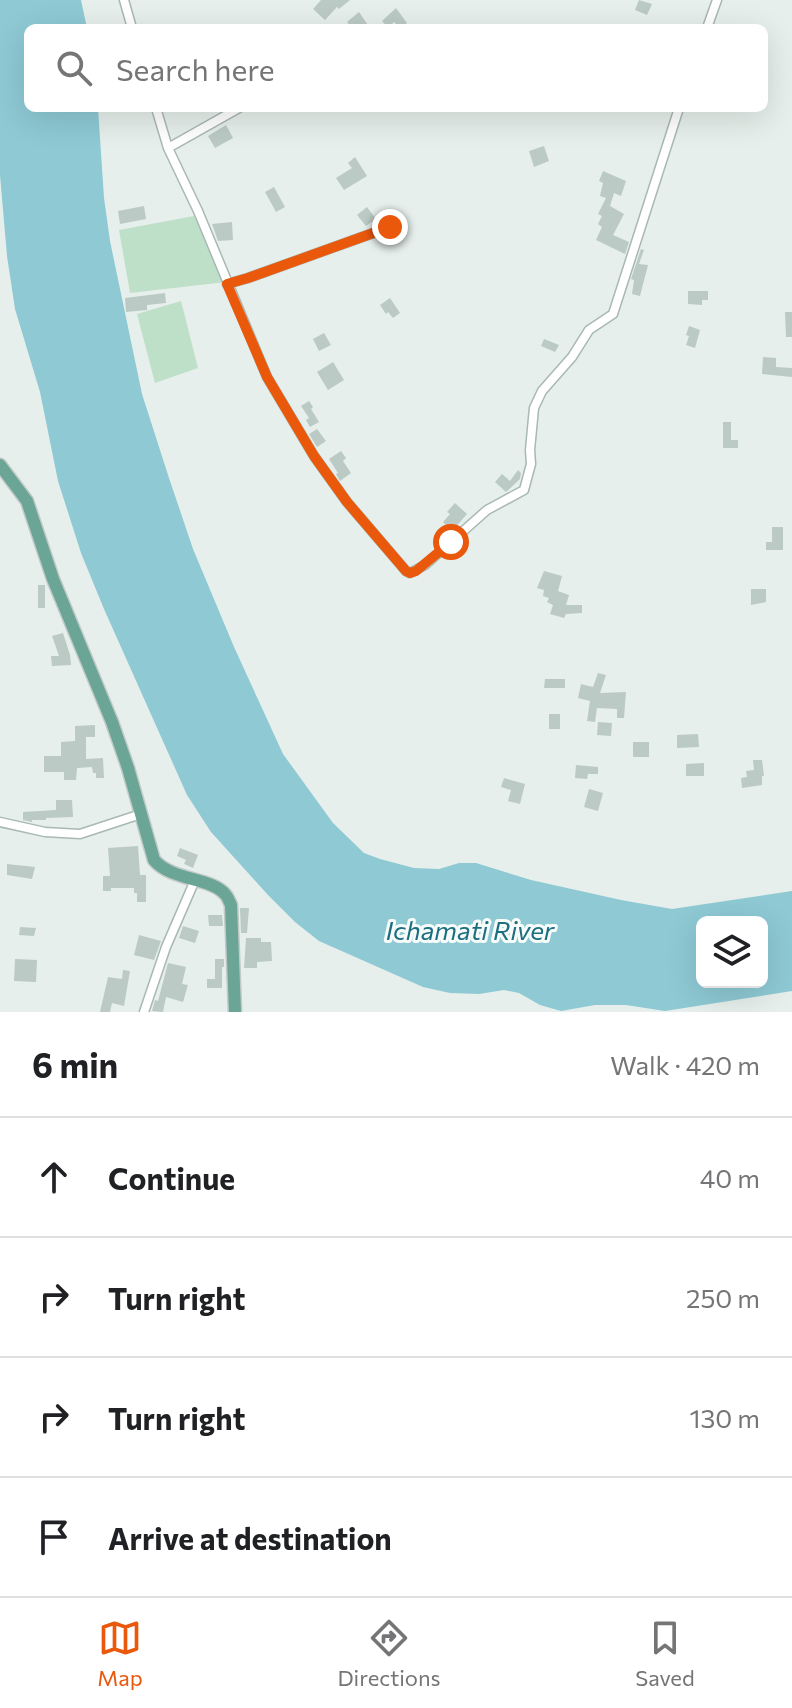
<!DOCTYPE html>
<html lang="en">
<head>
<meta charset="utf-8">
<style>
  body { margin:0; font-family:Commissioner,sans-serif; background:#f2f2f2; color:#202124 }
  .controls { position:absolute; right:24px; bottom:24px; display:grid; overflow:hidden; border-radius:12px; box-shadow:0 8px 32px #0002 }
  .controls button { width:72px; height:72px; display:grid; place-items:center; padding:0; border:0; border-bottom:2px solid #e0e0e0; background:#fff; color:#202124; font:40px sans-serif }
  .stop { position:absolute; width:24px; height:24px; margin:-18px; border:6px solid #ea580c; border-radius:50%; background:#fff }
  .stop.end { background:#ea580c; border-color:#fff; box-shadow:0 2px 8px #0008 }
  .list { margin:0; padding:0; list-style:none }
  h2 { display:flex; justify-content:space-between; align-items:center; height:104px; margin:0; padding:0 32px; font-size:34px }
  h2 small { font-size:26px; font-weight:400; color:#757577 }
  .list li { display:grid; grid-template-columns:52px 1fr auto; gap:24px; align-items:center; box-sizing:border-box; height:120px; padding:0 32px; border-top:2px solid #e0e0e0 }
  .list b { display:block; font-size:30px; white-space:nowrap }
  .list em { font-size:26px; font-style:normal; color:#757577 }
  .icon { flex:none; width:44px; height:44px; fill:none; stroke:currentColor; stroke-width:2; stroke-linecap:round; stroke-linejoin:round }
  .map { position:relative; flex:none; width:792px; height:1012px; overflow:hidden }
  .search { position:absolute; background:#fff; box-shadow:0 8px 32px #0002; left:24px; right:24px; top:24px; height:88px; display:flex; align-items:center; gap:20px; box-sizing:border-box; padding:0 28px; border-radius:12px; color:#757577; font-size:30px }
  .sheet { height:584px; background:#fff }
  nav { display:flex; justify-content:space-around; align-items:center; box-sizing:border-box; height:112px; border-top:2px solid #e0e0e0; background:#fff; font-size:22px; color:#757577 }
  nav a { display:grid; justify-items:center; gap:4px }
  nav .on { color:#ea580c }
  .map>svg:first-child { display:block }
  .green { fill:#bfe0c8 }
  .water { fill:#8ec9d4; fill-rule:evenodd }
  .building { fill:#bbcac4 }
  .lines { fill:none; stroke-linecap:round; stroke-linejoin:round }
  .minor-casing { stroke:#a8b8b2; stroke-width:11 }
  .primary-casing { stroke:#c2cac8; stroke-width:15 }
  .minor { stroke:#fff; stroke-width:8 }
  .primary { stroke:#6aa596; stroke-width:12 }
  .route { stroke:#ea580c; stroke-width:10 }
  .labels { text-anchor:middle; dominant-baseline:central; stroke-width:6; stroke-linejoin:round; paint-order:stroke }
  .water-label { font-size:26px; font-style:italic; fill:#1c6f80; stroke:#f7fbf9 }
</style>
</head>
<body>
<div class="map">
<svg width="792" height="1012" viewBox="0 0 792 1012">
  <rect width="100%" height="100%" fill="#e6efeb"/>
  <path class="green" d="M 194,216 L 226,282 L 130,293 L 119,230 Z
    M 181,301 L 198,368 L 155,383 L 137,314 Z"/>
  <path class="water" d="M 0,0 L 81,0 L 87,28 L 28,28 L 28,108 L 98,108 L 104,198 L 110,241 L 142,394 L 168,475 L 193,549 L 234,647 L 283,754 L 333,823 L 364,853 L 380,859 L 414,868 L 439,869 L 459,863 L 476,863 L 531,880 L 621,900 L 672,909 L 792,891 L 792,991 L 665,1011 L 626,1005 L 595,1005 L 561,1011 L 540,1005 L 519,993 L 504,990 L 479,994 L 450,993 L 423,987 L 319,941 L 295,922 L 268,895 L 211,832 L 187,795 L 104,609 L 81,553 L 58,481 L 40,392 L 15,309 L 7,256 L 0,175 ZM 702,922 L 762,922 L 762,982 L 702,982 Z"/>
  <path class="building" d="M 321,0 L 350,0 L 339,9 L 337,7 L 325,20 L 313,9 Z
    M 639,0 L 652,4 L 647,15 L 635,10 Z
    M 396,8 L 407,23 L 400,28 L 394,22 L 388,28 L 382,21 Z
    M 359,12 L 370,28 L 352,28 L 347,22 Z
    M 226,125 L 233,138 L 215,148 L 208,136 Z
    M 544,146 L 549,161 L 534,167 L 529,151 Z
    M 355,157 L 367,176 L 344,190 L 336,178 L 352,168 L 348,163 Z
    M 603,171 L 626,181 L 621,196 L 614,193 L 610,206 L 624,214 L 613,235 L 629,242 L 625,254 L 596,240 L 602,227 L 598,224 L 602,216 L 598,214 L 606,198 L 600,196 L 603,183 L 599,181 Z
    M 274,187 L 285,207 L 276,212 L 265,192 Z
    M 144,206 L 146,219 L 120,224 L 118,211 Z
    M 367,207 L 376,219 L 366,226 L 357,215 Z
    M 232,222 L 233,240 L 218,241 L 212,224 Z
    M 641,249 L 644,250 L 639,264 L 648,265 L 640,296 L 632,294 L 634,280 L 631,279 Z
    M 688,291 L 708,291 L 708,300 L 702,300 L 702,305 L 688,304 Z
    M 165,293 L 166,303 L 147,305 L 147,310 L 126,312 L 125,298 Z
    M 390,298 L 400,313 L 393,318 L 388,312 L 386,314 L 380,305 Z
    M 785,312 L 792,312 L 792,337 L 786,337 Z
    M 689,326 L 700,330 L 695,348 L 686,345 L 689,336 L 686,335 Z
    M 324,333 L 331,345 L 319,351 L 313,339 Z
    M 544,339 L 559,345 L 555,352 L 541,346 Z
    M 763,357 L 776,358 L 776,367 L 792,368 L 792,377 L 762,374 Z
    M 333,362 L 344,380 L 328,390 L 317,372 Z
    M 309,401 L 313,407 L 311,409 L 319,422 L 310,427 L 306,420 L 309,418 L 301,406 Z
    M 723,422 L 731,422 L 731,440 L 738,440 L 738,448 L 723,448 Z
    M 317,429 L 326,441 L 317,447 L 309,434 Z
    M 341,451 L 346,458 L 343,461 L 351,473 L 340,481 L 336,474 L 338,473 L 329,459 Z
    M 518,470 L 521,473 L 520,479 L 506,492 L 495,482 L 502,474 L 510,481 Z
    M 455,503 L 467,514 L 452,531 L 443,522 L 450,514 L 447,512 Z
    M 772,527 L 783,527 L 783,550 L 766,550 L 766,542 L 772,542 Z
    M 544,571 L 562,576 L 558,591 L 569,595 L 566,605 L 582,605 L 582,613 L 566,614 L 564,618 L 550,614 L 553,605 L 547,602 L 549,598 L 543,596 L 544,590 L 537,588 Z
    M 38,585 L 45,585 L 45,608 L 38,608 Z
    M 751,589 L 766,589 L 766,602 L 751,605 Z
    M 63,633 L 70,655 L 71,665 L 52,666 L 51,656 L 59,656 L 52,636 Z
    M 598,673 L 606,675 L 600,693 L 626,692 L 624,718 L 617,718 L 617,709 L 597,708 L 595,722 L 587,721 L 590,701 L 578,698 L 581,684 L 593,687 Z
    M 545,679 L 565,679 L 565,688 L 544,688 Z
    M 549,714 L 560,714 L 560,729 L 549,729 Z
    M 598,722 L 612,723 L 611,736 L 597,735 Z
    M 95,725 L 95,737 L 86,737 L 86,759 L 103,758 L 104,778 L 96,778 L 96,773 L 93,773 L 92,767 L 77,768 L 76,780 L 64,780 L 64,772 L 44,772 L 44,756 L 61,756 L 61,742 L 75,741 L 75,726 Z
    M 698,734 L 699,747 L 677,748 L 677,735 Z
    M 633,742 L 649,742 L 649,757 L 633,757 Z
    M 753,760 L 762,760 L 764,776 L 762,776 L 762,785 L 742,788 L 741,778 L 747,777 L 746,771 L 754,770 Z
    M 704,763 L 704,776 L 686,776 L 686,764 Z
    M 576,765 L 598,767 L 598,774 L 588,774 L 587,779 L 575,778 Z
    M 504,778 L 525,784 L 520,804 L 508,801 L 511,790 L 501,787 Z
    M 589,789 L 603,793 L 598,811 L 584,807 Z
    M 56,800 L 72,800 L 73,817 L 46,818 L 46,820 L 32,820 L 32,822 L 23,820 L 23,812 L 56,810 Z
    M 138,846 L 140,875 L 146,875 L 146,902 L 137,902 L 137,893 L 134,893 L 134,888 L 111,888 L 111,891 L 103,891 L 103,876 L 110,876 L 108,848 Z
    M 180,848 L 198,855 L 193,868 L 184,864 L 186,860 L 177,856 Z
    M 7,864 L 35,867 L 32,879 L 7,875 Z
    M 240,908 L 249,908 L 247,933 L 241,933 Z
    M 208,915 L 222,915 L 223,926 L 209,926 Z
    M 183,926 L 199,931 L 195,943 L 179,938 Z
    M 20,927 L 36,928 L 34,936 L 19,935 Z
    M 139,935 L 161,941 L 154,960 L 134,955 Z
    M 246,938 L 261,938 L 261,942 L 271,942 L 272,961 L 257,962 L 257,968 L 244,968 Z
    M 15,959 L 37,960 L 36,982 L 14,981 Z
    M 215,959 L 224,959 L 224,967 L 222,967 L 222,988 L 207,988 L 207,979 L 215,979 Z
    M 168,963 L 186,967 L 182,984 L 188,985 L 183,1002 L 166,997 L 163,1012 L 152,1011 L 155,1000 L 158,1001 Z
    M 123,970 L 130,971 L 124,1006 L 112,1003 L 110,1012 L 100,1012 L 108,977 L 122,979 Z"/>
  <g class="lines">
    <g class="minor-casing">
      <path id="minor" d="M 124,0 L 132,28
        M 707,28 L 717,0
        M 156,108 L 168,148 L 198,211 L 267,377 L 314,456 L 347,502 L 406,571 L 410,573 L 425,565 L 487,510 L 524,490 L 531,464 L 530,450 L 534,408 L 542,391 L 572,357 L 589,330 L 613,314 L 679,108
        M 168,148 L 239,108
        M 227,284 L 248,278 L 390,227
        M 0,822 L 45,832 L 80,834 L 141,814
        M 144,1012 L 166,947 L 195,880"/>
    </g>
    <g class="primary-casing">
      <path id="primary" d="M 0,465 L 27,501 L 53,579 L 112,722 L 128,768 L 154,860 C 172,881 210,877 225,894 C 227,895 230,903 231,905 L 235,1012"/>
    </g>
    <use href="#minor" class="minor"/>
    <use href="#primary" class="primary"/>
  </g>
  <g class="lines">
    <path class="route" d="M 390,227 L 248,278 L 227,284 L 267,377 L 314,456 L 347,502 L 406,571 L 410,573 L 416,571 L 451,542"/>
  </g>
  <g class="labels">
    <g class="water-label">
      <text x="470" y="929">Ichamati River</text>
    </g>
  </g>
</svg>
<div class="controls">
<button><svg class="icon" aria-label="layers" viewBox="0 0 24 24"><path d="M12 4l9 5-9 5-9-5zM3 14l9 5 9-5"/></svg></button>
</div>
<div class="stop" style="left:451px;top:542px"></div>
<div class="stop end" style="left:390px;top:227px"></div>
<div class="search"><svg class="icon" aria-label="search" viewBox="0 0 24 24"><circle cx="10" cy="10" r="6"/><path d="M15 15l6 6"/></svg>Search here</div>
</div>
<section class="sheet">
<h2>6 min<small>Walk · 420 m</small></h2>
<ul class="list">
<li><svg class="icon" aria-label="ahead" viewBox="0 0 24 24"><path d="M12 20V5M6 11l6-6 6 6"/></svg><div><b>Continue</b></div><em>40 m</em></li>
<li><svg class="icon" aria-label="right" viewBox="0 0 24 24"><path d="M7 20v-9h11M14 6l5 5-5 5"/></svg><div><b>Turn right</b></div><em>250 m</em></li>
<li><svg class="icon" aria-label="right" viewBox="0 0 24 24"><path d="M7 20v-9h11M14 6l5 5-5 5"/></svg><div><b>Turn right</b></div><em>130 m</em></li>
<li><svg class="icon" aria-label="arrive" viewBox="0 0 24 24"><path d="M6 21V4h12l-3 4 3 4H6"/></svg><div><b>Arrive at destination</b></div></li>
</ul>
</section>
<nav>
<a class="on"><svg class="icon" aria-label="map" viewBox="0 0 24 24"><path d="M3 6l6-2 6 2 6-2v14l-6 2-6-2-6 2zM9 4v14M15 6v14"/></svg>Map</a>
<a><svg class="icon" aria-label="directions" viewBox="0 0 24 24"><path d="M12 3l9 9-9 9-9-9zM9 14v-3h6M13 9l2 2-2 2"/></svg>Directions</a>
<a><svg class="icon" aria-label="saved" viewBox="0 0 24 24"><path d="M7 4h10v16l-5-4-5 4z"/></svg>Saved</a>
</nav>
</body>
</html>
